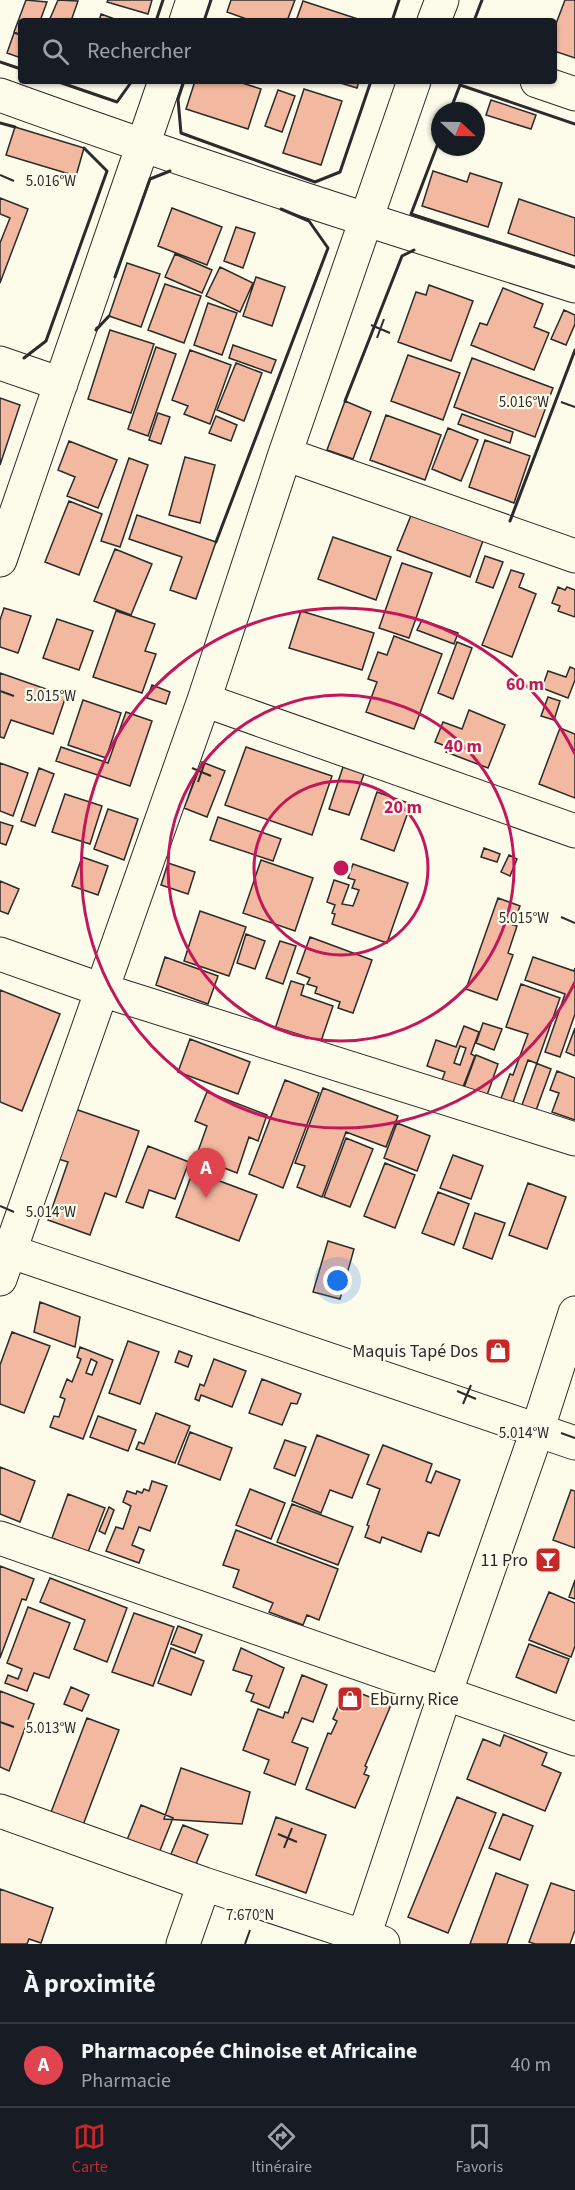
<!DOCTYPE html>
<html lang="fr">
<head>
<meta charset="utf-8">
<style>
  body { margin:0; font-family:"Source Sans 3",sans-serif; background:#20242c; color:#f1f3f6 }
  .compass { position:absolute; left:431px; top:102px; width:54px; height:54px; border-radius:50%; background:#171b24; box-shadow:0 2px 4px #0004; rotate:112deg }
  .you { position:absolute; left:338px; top:1281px; width:21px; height:21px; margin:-15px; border:4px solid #fff; border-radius:50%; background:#1a73e8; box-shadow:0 0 0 9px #1a73e833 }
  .badge { display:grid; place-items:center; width:39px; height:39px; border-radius:50%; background:#c62828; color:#fff; font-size:20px; font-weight:700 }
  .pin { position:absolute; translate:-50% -50px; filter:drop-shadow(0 2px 3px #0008) }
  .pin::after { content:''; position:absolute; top:32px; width:21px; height:18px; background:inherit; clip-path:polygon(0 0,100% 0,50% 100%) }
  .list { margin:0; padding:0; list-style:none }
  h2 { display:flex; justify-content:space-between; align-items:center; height:78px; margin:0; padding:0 24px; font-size:26px }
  h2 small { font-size:20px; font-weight:400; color:#9ea1a6 }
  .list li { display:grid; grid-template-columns:39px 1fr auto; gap:18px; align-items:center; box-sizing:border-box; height:84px; padding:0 24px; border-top:2px solid #363941 }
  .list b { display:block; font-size:22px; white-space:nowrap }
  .list p { margin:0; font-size:20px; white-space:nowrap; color:#9ea1a6 }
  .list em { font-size:20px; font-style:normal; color:#9ea1a6 }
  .icon { flex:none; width:33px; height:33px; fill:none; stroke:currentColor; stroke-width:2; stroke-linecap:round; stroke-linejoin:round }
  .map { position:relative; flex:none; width:575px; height:1944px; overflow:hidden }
  .search { position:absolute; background:#171b24; box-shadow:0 2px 4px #0004; left:18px; right:18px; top:18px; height:66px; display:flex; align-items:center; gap:15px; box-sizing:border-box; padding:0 21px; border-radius:6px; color:#9ea1a6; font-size:22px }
  .sheet { height:162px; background:#171b24 }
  nav { display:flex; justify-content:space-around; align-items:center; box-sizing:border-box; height:84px; border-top:2px solid #363941; background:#171b24; font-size:16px; color:#9ea1a6 }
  nav a { display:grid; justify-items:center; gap:3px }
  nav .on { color:#c62828 }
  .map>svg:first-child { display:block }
  .building { fill:#f2b8a0; stroke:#2b2b2b; stroke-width:1.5; fill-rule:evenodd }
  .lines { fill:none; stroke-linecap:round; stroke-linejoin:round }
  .minor-casing { stroke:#2b2b2b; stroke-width:35 }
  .minor { stroke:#fdfbea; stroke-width:33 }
  .wall { stroke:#2b2b2b; stroke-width:3 }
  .ticks { fill:none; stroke:#2b2b2b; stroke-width:2 }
  .ring { fill:none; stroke:#c2185b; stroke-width:3 }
  .labels { text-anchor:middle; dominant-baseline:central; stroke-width:4.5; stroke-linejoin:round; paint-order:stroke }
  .poi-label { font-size:18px; fill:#2b2b2b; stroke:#fdfbea; text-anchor:end }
  .ticks-label { font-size:15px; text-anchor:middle; fill:#2b2b2b; stroke:#fdfbea; stroke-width:4.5; stroke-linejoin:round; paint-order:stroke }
  .centre { fill:#c2185b; stroke:#fdfbea; stroke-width:3 }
  .ring-label { font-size:18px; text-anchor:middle; font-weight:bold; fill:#c2185b; stroke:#fdfbea; stroke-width:4.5; stroke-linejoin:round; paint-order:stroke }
</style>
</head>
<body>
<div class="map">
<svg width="575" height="1944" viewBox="0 0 575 1944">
  <rect width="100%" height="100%" fill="#fdfbea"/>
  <path class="building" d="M 26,0 L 47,2 L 40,21 L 21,21 L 21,35 L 14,32 Z
    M 58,0 L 78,1 L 71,21 L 49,21 Z
    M 108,0 L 152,0 L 148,14 L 107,2 Z
    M 231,0 L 295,0 L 287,21 L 252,21 L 227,12 Z
    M 565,0 L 575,0 L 575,58 L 554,51 L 554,29 Z
    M 303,1 L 364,21 L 296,21 Z
    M 101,14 L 120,21 L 99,21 Z
    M 14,33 L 21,35 L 21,58 L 7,53 Z
    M 195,81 L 236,81 L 261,89 L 248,129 L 186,109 Z
    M 334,81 L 359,81 L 357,88 Z
    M 304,89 L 342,101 L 321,165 L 283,153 Z
    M 278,90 L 295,96 L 282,132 L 265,126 Z
    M 491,100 L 536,115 L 531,129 L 486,115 Z
    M 15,127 L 84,148 L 76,176 L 6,155 Z
    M 433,171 L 467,182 L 470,173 L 502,183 L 488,227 L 422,206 Z
    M 0,198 L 28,209 L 0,283 L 0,243 L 10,218 L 0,214 Z
    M 519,199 L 575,218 L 575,256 L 508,233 Z
    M 172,208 L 222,227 L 207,265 L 158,246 Z
    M 236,227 L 255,233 L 243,268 L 224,261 Z
    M 175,254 L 212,270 L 202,293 L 165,277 Z
    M 127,263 L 160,274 L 141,327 L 109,316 Z
    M 220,267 L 253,283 L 240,312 L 206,296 Z
    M 256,277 L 285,287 L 272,326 L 243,316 Z
    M 165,284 L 201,296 L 184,343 L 148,330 Z
    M 429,285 L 473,301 L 451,361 L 398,342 L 416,292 L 426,295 Z
    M 503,288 L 543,304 L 534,327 L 549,333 L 534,370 L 471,345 L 480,323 L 487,325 Z
    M 208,303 L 237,313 L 222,355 L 194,345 Z
    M 564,310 L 575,315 L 575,324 L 566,345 L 551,339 Z
    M 110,330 L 154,344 L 131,413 L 88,399 Z
    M 233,345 L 276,360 L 271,373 L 229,358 Z
    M 156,347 L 176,354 L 148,436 L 128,429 Z
    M 190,350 L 231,365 L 210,424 L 184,414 L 188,406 L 172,400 Z
    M 408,355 L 460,373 L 443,420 L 391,401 Z
    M 472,358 L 553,388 L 535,437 L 454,407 Z
    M 236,363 L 262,373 L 244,421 L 217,410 Z
    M 0,398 L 20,405 L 0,465 Z
    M 345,401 L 371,412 L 353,459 L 327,450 Z
    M 158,413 L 170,417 L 161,444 L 149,440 Z
    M 462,414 L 513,432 L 510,443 L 458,424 Z
    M 386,415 L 441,435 L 425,480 L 370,460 Z
    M 216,416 L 237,425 L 231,441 L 209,433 Z
    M 448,428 L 478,440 L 461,481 L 432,469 Z
    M 485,440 L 530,456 L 514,503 L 469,487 Z
    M 69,441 L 117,460 L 98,508 L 67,496 L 75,477 L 58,470 Z
    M 185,457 L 215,465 L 200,523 L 169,515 Z
    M 129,458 L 148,465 L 120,547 L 101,541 Z
    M 69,501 L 102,514 L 79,575 L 45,562 Z
    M 414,508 L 485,535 L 470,577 L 397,550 Z
    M 137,515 L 216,542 L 196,599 L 170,590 L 182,557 L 129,539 Z
    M 333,537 L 391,557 L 376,600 L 318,579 Z
    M 115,549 L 152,564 L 131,615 L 94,601 Z
    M 485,556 L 503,562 L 493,588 L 476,582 Z
    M 402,563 L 432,573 L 409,638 L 379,628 Z
    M 511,570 L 524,574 L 519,587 L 536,594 L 512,657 L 482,645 Z
    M 558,587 L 565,590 L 567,587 L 575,590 L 575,617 L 558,611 L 560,606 L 552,603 Z
    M 4,608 L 31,616 L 18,653 L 0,647 L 0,620 Z
    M 116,611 L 155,624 L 145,651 L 156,654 L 142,693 L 93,677 Z
    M 301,611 L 374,633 L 362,670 L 289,648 Z
    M 57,619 L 93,631 L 79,670 L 43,658 Z
    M 422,620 L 458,633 L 454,644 L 417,630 Z
    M 394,636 L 442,654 L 414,729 L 366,712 L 377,682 L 368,679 L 378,652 L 387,655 Z
    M 457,642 L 472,648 L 453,699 L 438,693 Z
    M 570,667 L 575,669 L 575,680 L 568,698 L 542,688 L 548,671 L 566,677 Z
    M 0,673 L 66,696 L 53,734 L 11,720 L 4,738 L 0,737 Z
    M 152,685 L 170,692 L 166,704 L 147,698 Z
    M 548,697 L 560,701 L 554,720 L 541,716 Z
    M 83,700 L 121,713 L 106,758 L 68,745 Z
    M 469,710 L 505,725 L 488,768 L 446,752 L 448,747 L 435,742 L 443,722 L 462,729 Z
    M 126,712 L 152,721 L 130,786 L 56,761 L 61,747 L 108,763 Z
    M 560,728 L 575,734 L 575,798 L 539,784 Z
    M 246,747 L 332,776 L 312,835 L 225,805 Z
    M 202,762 L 225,771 L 207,817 L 184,808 Z
    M 0,763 L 28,773 L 13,816 L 0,811 Z
    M 343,767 L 364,774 L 349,815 L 329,809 Z
    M 39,768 L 54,774 L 35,826 L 21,821 Z
    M 377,792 L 411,804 L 394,851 L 361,839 Z
    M 65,794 L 102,806 L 90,844 L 52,832 Z
    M 108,809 L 138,819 L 124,860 L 94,849 Z
    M 218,817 L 281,839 L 273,861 L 210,840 Z
    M 0,822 L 13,826 L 6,845 L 0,843 Z
    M 484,848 L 500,854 L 497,862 L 481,857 Z
    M 509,855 L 517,859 L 510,876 L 501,872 Z
    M 82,857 L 108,866 L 98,895 L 72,886 Z
    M 261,860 L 313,878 L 295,931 L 243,913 Z
    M 168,863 L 195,872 L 188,894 L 161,885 Z
    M 353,864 L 408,883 L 387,943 L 332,924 L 335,914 L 332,913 L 335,905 L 327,902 L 334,880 L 349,885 L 342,904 L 353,906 L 359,890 L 352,888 L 355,880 L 348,878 Z
    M 0,881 L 19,889 L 8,914 L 0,911 Z
    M 498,898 L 520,906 L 513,925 L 517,926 L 508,953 L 513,955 L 497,1000 L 466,989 Z
    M 200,911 L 246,927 L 229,976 L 184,961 Z
    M 246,934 L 265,941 L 255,969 L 237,963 Z
    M 310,937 L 372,960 L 353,1013 L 338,1008 L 340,1002 L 315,993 L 317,987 L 307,984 L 310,978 L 297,973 Z
    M 280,941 L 296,946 L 283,984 L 266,978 Z
    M 165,957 L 218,976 L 208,1004 L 156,985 Z
    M 533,957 L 574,971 L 575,968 L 575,1014 L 560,1057 L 545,1052 L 565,994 L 525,980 Z
    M 291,981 L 304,985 L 301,995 L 333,1006 L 318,1050 L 273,1035 Z
    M 521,984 L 560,998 L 517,1119 L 496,1112 L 510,1074 L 513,1075 L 528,1034 L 506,1027 Z
    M 0,990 L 60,1014 L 22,1111 L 0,1102 Z
    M 483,1023 L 502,1029 L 494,1050 L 476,1043 Z
    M 464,1026 L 479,1032 L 471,1054 L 475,1056 L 463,1087 L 442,1080 L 445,1072 L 427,1066 L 436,1040 L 456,1047 ZM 460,1046 L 466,1048 L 460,1065 L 454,1063 Z
    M 575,1028 L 575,1056 L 566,1052 Z
    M 190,1039 L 250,1062 L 238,1094 L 178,1072 Z
    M 476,1055 L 498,1064 L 485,1101 L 462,1093 Z
    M 528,1060 L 551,1069 L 534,1116 L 511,1108 Z
    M 557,1071 L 575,1078 L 575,1120 L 552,1112 L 559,1093 L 550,1090 Z
    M 285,1080 L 319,1093 L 283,1188 L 249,1174 Z
    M 323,1088 L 398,1116 L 386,1147 L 346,1132 L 322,1197 L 297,1187 L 305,1166 L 295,1163 Z
    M 207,1092 L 267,1115 L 258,1141 L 249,1137 L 237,1173 L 196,1157 L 207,1126 L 195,1121 Z
    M 72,1108 L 139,1131 L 116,1197 L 105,1193 L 90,1235 L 48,1220 L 68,1162 L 55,1158 Z
    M 397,1123 L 430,1136 L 417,1171 L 384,1158 Z
    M 346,1138 L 373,1149 L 350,1207 L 324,1197 Z
    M 148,1146 L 189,1162 L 175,1199 L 149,1190 L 143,1208 L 126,1202 Z
    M 453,1155 L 483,1166 L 471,1199 L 440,1188 Z
    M 385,1163 L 415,1175 L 395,1228 L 364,1216 Z
    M 193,1171 L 257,1195 L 239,1241 L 176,1217 Z
    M 528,1183 L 566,1197 L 547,1249 L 509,1235 Z
    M 438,1192 L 469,1204 L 454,1245 L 422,1233 Z
    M 475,1213 L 505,1223 L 492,1259 L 463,1248 Z
    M 328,1241 L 354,1249 L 340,1299 L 313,1292 Z
    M 40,1302 L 80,1317 L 75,1347 L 34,1332 Z
    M 12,1332 L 50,1346 L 24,1413 L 0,1404 L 0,1365 Z
    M 128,1341 L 159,1352 L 140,1404 L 109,1393 Z
    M 80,1347 L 113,1360 L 83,1439 L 50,1427 L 54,1416 L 59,1417 L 65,1399 L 60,1397 L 67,1379 L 72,1382 L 81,1359 L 77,1357 ZM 91,1359 L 97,1362 L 92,1375 L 86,1373 Z
    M 179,1351 L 192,1356 L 188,1367 L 175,1362 Z
    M 214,1359 L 246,1371 L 232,1407 L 201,1395 L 199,1401 L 195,1399 L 200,1384 L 204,1386 Z
    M 262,1379 L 301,1394 L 297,1404 L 291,1403 L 282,1425 L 249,1413 Z
    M 156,1413 L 190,1426 L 175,1463 L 136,1449 L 139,1442 L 144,1444 Z
    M 98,1416 L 136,1430 L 128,1451 L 90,1437 Z
    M 190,1432 L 232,1448 L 220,1480 L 178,1464 Z
    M 317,1435 L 369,1455 L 352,1498 L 330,1490 L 321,1513 L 292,1501 Z
    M 285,1440 L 306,1447 L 295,1476 L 274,1468 Z
    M 383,1445 L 432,1464 L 426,1481 L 431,1483 L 436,1471 L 460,1480 L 439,1536 L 428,1532 L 421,1552 L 382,1537 L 380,1543 L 365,1537 L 369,1526 L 367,1525 L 380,1489 L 367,1484 Z
    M 0,1467 L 35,1481 L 20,1522 L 0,1514 Z
    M 152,1481 L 167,1486 L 150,1531 L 139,1527 L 132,1545 L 144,1550 L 139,1563 L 106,1551 L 116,1527 L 123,1529 L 131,1506 L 123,1502 L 127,1491 L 136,1494 L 137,1491 L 142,1493 L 144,1489 L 149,1491 Z
    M 250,1489 L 285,1503 L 271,1539 L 236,1525 Z
    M 571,1490 L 575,1491 L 575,1548 L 553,1540 Z
    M 68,1494 L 105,1508 L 88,1552 L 52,1538 Z
    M 292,1504 L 353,1527 L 338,1565 L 277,1542 Z
    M 109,1507 L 114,1510 L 105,1534 L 99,1531 Z
    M 236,1530 L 338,1569 L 319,1620 L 307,1615 L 303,1625 L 269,1612 L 273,1603 L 233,1587 L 239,1570 L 223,1565 Z
    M 0,1566 L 34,1579 L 26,1600 L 22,1599 L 0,1658 Z
    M 50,1578 L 127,1608 L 107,1662 L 74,1649 L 85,1620 L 40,1602 Z
    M 575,1580 L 575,1599 L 569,1597 Z
    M 549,1592 L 575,1603 L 575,1646 L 571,1657 L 529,1640 Z
    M 28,1607 L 70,1623 L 49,1678 L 34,1673 L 27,1691 L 5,1683 L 8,1675 L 18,1679 L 22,1669 L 7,1663 Z
    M 134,1613 L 174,1627 L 153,1686 L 112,1672 Z
    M 178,1626 L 202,1635 L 195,1653 L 171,1644 Z
    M 529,1644 L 569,1659 L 556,1693 L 516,1677 Z
    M 171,1648 L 204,1661 L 191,1695 L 158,1683 Z
    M 241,1648 L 284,1668 L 269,1708 L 251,1701 L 254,1694 L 246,1691 L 252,1676 L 233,1670 Z
    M 302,1675 L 327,1685 L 313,1722 L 302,1718 L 292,1742 L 308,1748 L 295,1785 L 264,1773 L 269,1760 L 243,1750 L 258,1709 L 283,1718 L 285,1712 L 288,1713 Z
    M 71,1687 L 89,1695 L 82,1711 L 64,1704 Z
    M 346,1688 L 391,1705 L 365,1766 L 367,1767 L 364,1774 L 369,1776 L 355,1808 L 306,1789 L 328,1733 L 331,1734 L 337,1721 L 333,1719 Z
    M 0,1691 L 34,1704 L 9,1771 L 0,1767 Z
    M 87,1718 L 119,1730 L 80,1833 L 48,1820 Z
    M 504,1735 L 547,1753 L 542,1765 L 561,1773 L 545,1811 L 467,1779 L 483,1739 L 500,1746 Z
    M 181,1768 L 250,1792 L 242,1824 L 164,1819 Z
    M 457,1797 L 496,1813 L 448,1933 L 408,1917 Z
    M 141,1805 L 173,1818 L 159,1853 L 127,1840 Z
    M 503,1814 L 533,1826 L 520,1860 L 489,1848 Z
    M 276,1817 L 326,1835 L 306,1893 L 256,1875 Z
    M 183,1825 L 208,1835 L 196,1864 L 171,1854 Z
    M 496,1873 L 528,1885 L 507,1944 L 470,1944 Z
    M 551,1883 L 575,1891 L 575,1930 L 570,1944 L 535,1944 L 529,1942 Z
    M 0,1889 L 53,1908 L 41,1943 L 29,1939 L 27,1944 L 0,1944 Z"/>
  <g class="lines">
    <g class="minor-casing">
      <path id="minor" d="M 186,21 L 193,0
        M 434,21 L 442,0
        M 537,81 L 575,94
        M 0,95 C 190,164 382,225 575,286
        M 0,363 L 61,384
        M 285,454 L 575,556
        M 0,560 L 165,81
        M 204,700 L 575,831
        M 0,954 L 102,990 L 575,1139
        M 0,1248 L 575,1443
        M 0,1279 L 204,700 L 285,454 L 414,81
        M 0,1538 L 575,1739
        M 0,1811 L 204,1884 L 383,1943
        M 364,1936 L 445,1694 L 537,1431 L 575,1313
        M 183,1944 L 204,1884"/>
    </g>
    <use href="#minor" class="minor"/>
    <path class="wall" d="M 156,21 L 163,0
      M 204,21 L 211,0
      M 392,21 L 399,0
      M 474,21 L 482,0
      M 0,62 L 21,69
      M 56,81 L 117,102 L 132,81
      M 184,81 L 178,99 L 181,133 L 315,182 L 340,172 L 371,81
      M 450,111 L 460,85 L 575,124
      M 0,123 L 15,127
      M 440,138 L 411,214 L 575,267
      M 115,277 L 150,179 L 170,171
      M 97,328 L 96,330 L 109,316
      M 24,358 L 46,341 L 107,171 L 84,148
      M 345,401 L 402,256 L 414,250
      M 510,521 L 575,350
      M 216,542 L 328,248 L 309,221 L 281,209"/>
  </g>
  <path class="ticks" d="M 0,175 L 14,181M 371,325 L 390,333M 377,338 L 384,319M 561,402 L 575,407M 0,691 L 14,696M 192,768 L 211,776M 198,782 L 205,762M 561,917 L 575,923M 0,1206 L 14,1212M 457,1391 L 476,1399M 463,1404 L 471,1385M 561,1433 L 575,1438M 0,1722 L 14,1727M 278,1834 L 297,1842M 284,1848 L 292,1828M 245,1944 L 250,1930"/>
  <g class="ring">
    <circle cx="341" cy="868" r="87"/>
    <circle cx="341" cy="868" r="173"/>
    <path d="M575 982A260 260 0 1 1 575 754"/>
  </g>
  <defs>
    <g id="shop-square" transform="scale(1.35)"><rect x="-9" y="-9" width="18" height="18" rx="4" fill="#c62828" stroke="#fdfbea"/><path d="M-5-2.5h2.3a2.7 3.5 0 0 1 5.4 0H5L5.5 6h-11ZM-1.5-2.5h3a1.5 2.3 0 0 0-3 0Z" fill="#fff"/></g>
    <g id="bar-square" transform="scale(1.35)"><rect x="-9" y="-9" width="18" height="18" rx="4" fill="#c62828" stroke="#fdfbea"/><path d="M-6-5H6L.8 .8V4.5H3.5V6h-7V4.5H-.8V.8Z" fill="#fff"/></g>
  </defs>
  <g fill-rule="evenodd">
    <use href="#shop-square" x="498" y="1351"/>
    <use href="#bar-square" x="548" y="1560"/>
    <use href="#shop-square" x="350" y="1699"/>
  </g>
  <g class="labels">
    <g class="poi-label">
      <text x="478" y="1351">Maquis Tapé Dos</text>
      <text x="528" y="1560">11 Pro</text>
      <text x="370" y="1699" text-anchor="start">Eburny Rice</text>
    </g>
  </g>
  <g class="ticks-label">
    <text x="51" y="186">5.016°W</text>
    <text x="524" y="407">5.016°W</text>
    <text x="51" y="701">5.015°W</text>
    <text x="524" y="923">5.015°W</text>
    <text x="51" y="1217">5.014°W</text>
    <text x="524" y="1438">5.014°W</text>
    <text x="51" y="1733">5.013°W</text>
    <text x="250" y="1920">7.670°N</text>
  </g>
  <circle cx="341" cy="868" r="9" class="centre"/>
  <g class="ring-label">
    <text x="525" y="690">60 m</text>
    <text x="463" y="752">40 m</text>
    <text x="403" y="813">20 m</text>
  </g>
</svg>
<svg class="compass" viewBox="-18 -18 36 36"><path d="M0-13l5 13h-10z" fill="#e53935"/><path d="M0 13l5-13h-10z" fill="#9ea1a6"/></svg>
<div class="you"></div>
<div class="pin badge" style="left:206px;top:1198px;background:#e0444e">A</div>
<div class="search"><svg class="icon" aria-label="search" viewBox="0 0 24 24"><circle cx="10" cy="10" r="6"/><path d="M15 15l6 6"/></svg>Rechercher</div>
</div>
<section class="sheet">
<h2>À proximité<small></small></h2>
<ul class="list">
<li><span class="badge" style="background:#e0444e">A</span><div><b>Pharmacopée Chinoise et Africaine</b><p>Pharmacie</p></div><em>40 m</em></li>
</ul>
</section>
<nav>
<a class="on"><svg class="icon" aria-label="map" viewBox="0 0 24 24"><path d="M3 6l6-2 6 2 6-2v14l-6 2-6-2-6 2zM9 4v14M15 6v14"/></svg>Carte</a>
<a><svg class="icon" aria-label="directions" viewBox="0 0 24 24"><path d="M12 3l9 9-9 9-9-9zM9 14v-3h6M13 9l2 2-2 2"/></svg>Itinéraire</a>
<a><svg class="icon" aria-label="saved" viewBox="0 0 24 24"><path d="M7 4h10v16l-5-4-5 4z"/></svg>Favoris</a>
</nav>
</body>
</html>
